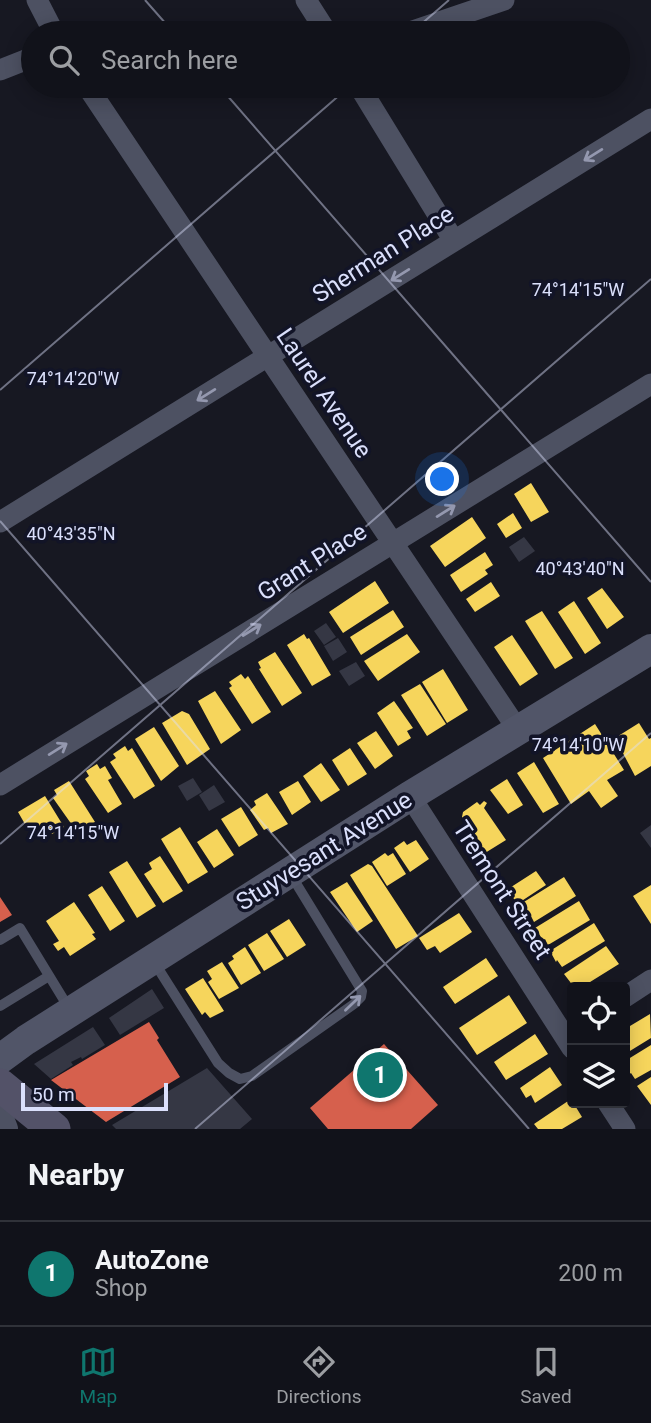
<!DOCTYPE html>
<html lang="en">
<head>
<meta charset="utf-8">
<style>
  body { margin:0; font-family:Roboto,sans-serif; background:#1e2027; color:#f1f3f6 }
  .controls { position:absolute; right:21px; bottom:21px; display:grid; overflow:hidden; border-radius:7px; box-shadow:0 4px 18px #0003 }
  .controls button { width:63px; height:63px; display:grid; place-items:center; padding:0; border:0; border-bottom:2px solid #303239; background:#11121a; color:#f1f3f6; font:35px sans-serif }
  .scale { position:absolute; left:21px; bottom:18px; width:147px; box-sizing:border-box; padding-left:7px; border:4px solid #dbe0fc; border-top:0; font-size:19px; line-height:24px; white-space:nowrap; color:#dbe0fc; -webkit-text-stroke:5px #121427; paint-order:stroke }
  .you { position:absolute; left:443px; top:480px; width:24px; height:24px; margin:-18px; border:5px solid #fff; border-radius:50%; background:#1a73e8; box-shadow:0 0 0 10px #1a73e833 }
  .badge { display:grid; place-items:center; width:46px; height:46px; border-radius:50%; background:#0f766e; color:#fff; font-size:23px; font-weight:700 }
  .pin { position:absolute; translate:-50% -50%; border:4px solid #fff; box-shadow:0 2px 7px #0006 }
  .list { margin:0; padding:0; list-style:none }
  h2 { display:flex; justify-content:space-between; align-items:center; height:91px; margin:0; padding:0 28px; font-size:30px }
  h2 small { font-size:23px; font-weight:400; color:#9c9ea2 }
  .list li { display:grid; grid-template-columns:46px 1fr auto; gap:21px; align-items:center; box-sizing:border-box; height:105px; padding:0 28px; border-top:2px solid #303239 }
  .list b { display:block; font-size:26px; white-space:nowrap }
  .list p { margin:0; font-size:23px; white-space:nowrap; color:#9c9ea2 }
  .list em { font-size:23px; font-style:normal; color:#9c9ea2 }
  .icon { flex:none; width:38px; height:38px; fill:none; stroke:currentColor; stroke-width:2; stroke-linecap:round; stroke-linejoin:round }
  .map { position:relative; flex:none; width:651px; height:1129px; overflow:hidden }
  .search { position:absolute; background:#11121a; box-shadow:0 4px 18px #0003; left:21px; right:21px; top:21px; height:77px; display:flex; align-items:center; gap:18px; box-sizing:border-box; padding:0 24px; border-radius:38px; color:#9c9ea2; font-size:26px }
  .sheet { height:196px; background:#11121a }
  nav { display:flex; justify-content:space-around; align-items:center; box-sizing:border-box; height:98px; border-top:2px solid #303239; background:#11121a; font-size:19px; color:#9c9ea2 }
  nav a { display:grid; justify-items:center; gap:4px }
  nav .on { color:#0f766e }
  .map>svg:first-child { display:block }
  .homes { fill:#f6d55c }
  .shops { fill:#d6604d }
  .building { fill:#353744 }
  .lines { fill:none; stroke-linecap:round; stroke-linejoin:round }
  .service { stroke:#4d5162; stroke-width:10 }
  .minor { stroke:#4d5162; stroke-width:21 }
  .tertiary { stroke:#4d5162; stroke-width:26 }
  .secondary { stroke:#515568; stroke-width:30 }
  .primary { stroke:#535268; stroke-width:33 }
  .oneway { stroke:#9498af }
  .ticks { fill:none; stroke:#dbe0fc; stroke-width:2; stroke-opacity:0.45 }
  .labels { text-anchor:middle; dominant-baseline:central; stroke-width:7; stroke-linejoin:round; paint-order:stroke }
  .street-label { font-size:24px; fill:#dbe0fc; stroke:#121427 }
  .ticks-label { font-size:18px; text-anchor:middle; fill:#dbe0fc; stroke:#121427; stroke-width:7; stroke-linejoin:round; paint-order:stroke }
</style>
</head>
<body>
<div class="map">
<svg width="651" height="1129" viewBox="0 0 651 1129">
  <rect width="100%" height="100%" fill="#171822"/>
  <path class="homes" d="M 531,483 L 549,512 L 531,522 L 514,494 Z
    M 513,513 L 522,528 L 506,538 L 497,524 Z
    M 472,517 L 486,538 L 445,567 L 430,546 Z
    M 485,552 L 493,565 L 485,570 L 488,574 L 461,592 L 450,575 Z
    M 375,581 L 389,603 L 343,633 L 329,612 Z
    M 491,582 L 500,596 L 475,612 L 466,599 Z
    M 602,588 L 624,617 L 607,629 L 587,598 Z
    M 574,601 L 601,643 L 585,654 L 558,612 Z
    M 393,610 L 404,627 L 361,655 L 350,637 Z
    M 542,611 L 573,658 L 555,669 L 525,621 Z
    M 304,634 L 307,639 L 309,638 L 331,675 L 312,686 L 287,645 Z
    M 407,634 L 420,652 L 378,681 L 364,661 Z
    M 512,635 L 538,674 L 520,686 L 494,647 Z
    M 275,652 L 302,693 L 282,706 L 259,669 L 261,668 L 258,662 Z
    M 443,669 L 468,710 L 447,723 L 422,682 Z
    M 241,674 L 245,679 L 248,676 L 271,712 L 252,724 L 229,688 L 232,686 L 229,682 Z
    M 420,684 L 446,724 L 427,736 L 401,695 Z
    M 215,691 L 241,730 L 221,744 L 198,701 Z
    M 394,701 L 413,728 L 407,731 L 411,738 L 398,746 L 377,713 Z
    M 182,711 L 189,714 L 210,749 L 187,765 L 162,723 Z
    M 639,723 L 649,739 L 651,738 L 651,766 L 635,776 L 615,738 Z
    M 595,724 L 624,770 L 607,780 L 618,796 L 601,808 L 589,791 L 571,804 L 543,758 Z
    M 154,727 L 179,766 L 161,781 L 135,739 Z
    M 376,731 L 393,756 L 375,769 L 357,743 Z
    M 125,746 L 128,751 L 132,748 L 155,786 L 134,799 L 110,762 L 116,758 L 113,754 Z
    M 350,748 L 367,774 L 348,786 L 332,760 Z
    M 534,762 L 559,804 L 543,813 L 517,773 Z
    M 321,763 L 340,790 L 321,802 L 303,776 Z
    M 97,764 L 100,769 L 105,766 L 112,778 L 108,780 L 122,804 L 108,813 L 85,779 L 89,776 L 86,771 Z
    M 507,779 L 523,805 L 508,814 L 490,790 Z
    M 69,781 L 95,822 L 77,832 L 53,798 L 57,795 L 54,790 Z
    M 298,781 L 311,802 L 292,815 L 279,792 Z
    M 267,793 L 288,824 L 271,833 L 268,828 L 264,830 L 250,810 L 256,805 L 254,801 Z
    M 45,796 L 64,827 L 52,834 L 49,828 L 33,838 L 18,812 Z
    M 484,801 L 487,803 L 484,808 L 506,840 L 485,853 L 462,817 L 463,812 L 477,802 L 480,805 Z
    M 241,807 L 258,835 L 239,847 L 221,819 Z
    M 180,827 L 208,872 L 188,884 L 161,839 Z
    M 217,829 L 234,855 L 214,868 L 197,842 Z
    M 416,840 L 429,859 L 410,872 L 394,848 L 404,841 L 407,845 Z
    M 385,853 L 388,856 L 393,853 L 406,874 L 387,886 L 372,862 Z
    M 160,856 L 183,891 L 163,903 L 144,874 L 152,869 L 149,863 Z
    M 127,861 L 156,906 L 137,918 L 109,872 Z
    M 368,864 L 372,866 L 418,936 L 396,949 L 350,875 Z
    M 536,871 L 546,885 L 517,904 L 508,889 Z
    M 564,877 L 576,896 L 534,922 L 531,916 L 527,918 L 519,905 Z
    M 347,882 L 373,921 L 357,932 L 330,892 Z
    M 651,885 L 651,924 L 633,896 Z
    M 102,886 L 125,921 L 110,931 L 88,895 Z
    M 579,901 L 590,920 L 548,945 L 545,939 L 543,940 L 535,928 Z
    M 74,902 L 95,933 L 92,934 L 96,939 L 70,956 L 64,947 L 58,951 L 53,944 L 59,941 L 46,921 Z
    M 459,913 L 472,932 L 440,953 L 435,946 L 427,950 L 419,938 Z
    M 289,919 L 306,945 L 287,957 L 270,931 Z
    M 594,923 L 605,941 L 562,967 L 557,960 L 556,962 L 550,951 Z
    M 267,933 L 284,959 L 264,971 L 248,945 Z
    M 606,946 L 619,964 L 582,987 L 574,987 L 564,974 Z
    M 245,947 L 261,973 L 241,985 L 228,963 L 234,959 L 232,956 Z
    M 486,958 L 498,976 L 455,1004 L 443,987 Z
    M 222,962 L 239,988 L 219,999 L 208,982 L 212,979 L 207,971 Z
    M 203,978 L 224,1011 L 210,1018 L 205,1012 L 202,1015 L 185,989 Z
    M 509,995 L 527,1023 L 477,1055 L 459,1028 Z
    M 650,1014 L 651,1038 L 625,1054 L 625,1029 Z
    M 535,1034 L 548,1054 L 506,1080 L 494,1062 Z
    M 651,1045 L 651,1070 L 635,1079 L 631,1073 L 628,1075 L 625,1070 L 625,1061 Z
    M 550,1067 L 562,1085 L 535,1103 L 531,1095 L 526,1098 L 520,1088 Z
    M 651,1077 L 651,1105 L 637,1086 Z
    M 571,1099 L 582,1117 L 562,1129 L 538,1129 L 534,1124 Z"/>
  <path class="shops" d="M 0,897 L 12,915 L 0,922 Z
    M 149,1022 L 159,1038 L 157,1040 L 180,1077 L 106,1122 L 51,1080 Z
    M 384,1044 L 438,1105 L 411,1129 L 328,1129 L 310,1108 Z"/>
  <path class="building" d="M 524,537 L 535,551 L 519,562 L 509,547 Z
    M 326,623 L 336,637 L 324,645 L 314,631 Z
    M 338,638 L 347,652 L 333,661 L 324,646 Z
    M 356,662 L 365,676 L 349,686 L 339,671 Z
    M 193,778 L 202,792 L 187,801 L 178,786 Z
    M 214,785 L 225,802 L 209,811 L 199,795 Z
    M 651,825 L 651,848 L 640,833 Z
    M 152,989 L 164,1008 L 120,1035 L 109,1018 Z
    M 93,1027 L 105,1045 L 82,1059 L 81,1057 L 71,1062 L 73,1065 L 51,1079 L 34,1064 Z
    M 207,1068 L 252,1119 L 240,1129 L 116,1129 L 112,1125 Z"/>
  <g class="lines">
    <path class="service" d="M 0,940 L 20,928 L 70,1010
      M 154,962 L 218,1063 L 229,1073 L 240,1079 L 252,1076 L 354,1004 L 361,997 L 362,991 L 291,875
      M 0,1006 L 49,976"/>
    <path class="minor" d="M 37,0 L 54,33
      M 306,0 L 327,33
      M 407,33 L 504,0
      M 0,70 L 33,57
      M 87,86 L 518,730
      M 359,86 L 454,241
      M 0,522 L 651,119
      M 0,785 L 651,384
      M 410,796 L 572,1048
      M 625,997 L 651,980
      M 608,1103 L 625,1129"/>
    <path class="tertiary" d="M 0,1116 L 5,1129"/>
    <path class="secondary" d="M 0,1059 L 26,1040 L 410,796 L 651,649"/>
    <path class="primary" d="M 0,1085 L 54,1129"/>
  </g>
  <defs><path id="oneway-shaft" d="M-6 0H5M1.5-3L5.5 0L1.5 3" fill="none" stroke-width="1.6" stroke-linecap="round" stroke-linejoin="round" transform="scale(1.75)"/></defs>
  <g class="oneway">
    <use href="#oneway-shaft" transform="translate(593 155) rotate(148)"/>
    <use href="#oneway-shaft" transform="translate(400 275) rotate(148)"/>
    <use href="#oneway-shaft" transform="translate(206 395) rotate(148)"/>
    <use href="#oneway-shaft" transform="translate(446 511) rotate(-32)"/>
    <use href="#oneway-shaft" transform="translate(252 630) rotate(-32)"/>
    <use href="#oneway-shaft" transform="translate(58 749) rotate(-32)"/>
    <use href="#oneway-shaft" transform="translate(353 1003) rotate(-44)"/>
  </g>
  <path class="ticks" d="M 145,0 L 174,33M 411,33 L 449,0M 219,86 L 651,582M 0,390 L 350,86M 0,521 L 529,1129M 0,844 L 651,279M 195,1129 L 651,733"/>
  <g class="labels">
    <g class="street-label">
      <text transform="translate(383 254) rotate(-32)">Sherman Place</text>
      <text transform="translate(324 393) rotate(56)">Laurel Avenue</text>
      <text transform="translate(312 562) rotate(-32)">Grant Place</text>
      <text transform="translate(324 851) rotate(-32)">Stuyvesant Avenue</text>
      <text transform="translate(502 890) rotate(57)">Tremont Street</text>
    </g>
  </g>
  <g class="ticks-label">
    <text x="578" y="296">74°14'15"W</text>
    <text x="73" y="385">74°14'20"W</text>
    <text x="71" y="540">40°43'35"N</text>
    <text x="580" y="575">40°43'40"N</text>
    <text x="578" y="751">74°14'10"W</text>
    <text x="73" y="839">74°14'15"W</text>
  </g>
</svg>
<div class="controls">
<button><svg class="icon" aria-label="locate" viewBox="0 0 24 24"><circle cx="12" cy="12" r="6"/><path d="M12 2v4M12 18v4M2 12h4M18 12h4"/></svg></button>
<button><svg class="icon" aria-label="layers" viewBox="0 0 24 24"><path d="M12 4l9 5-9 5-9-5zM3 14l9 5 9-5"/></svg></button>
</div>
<div class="scale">50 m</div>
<div class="you"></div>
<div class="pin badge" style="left:380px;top:1075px">1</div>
<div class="search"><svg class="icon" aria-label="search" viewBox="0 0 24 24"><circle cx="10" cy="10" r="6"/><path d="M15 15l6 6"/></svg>Search here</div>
</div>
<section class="sheet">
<h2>Nearby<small></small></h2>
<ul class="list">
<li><span class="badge">1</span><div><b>AutoZone</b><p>Shop</p></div><em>200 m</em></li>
</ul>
</section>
<nav>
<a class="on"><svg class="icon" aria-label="map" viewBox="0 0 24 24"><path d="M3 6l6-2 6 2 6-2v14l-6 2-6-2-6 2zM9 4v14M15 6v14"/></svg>Map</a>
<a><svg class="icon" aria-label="directions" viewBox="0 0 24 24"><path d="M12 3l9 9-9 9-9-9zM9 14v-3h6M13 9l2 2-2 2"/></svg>Directions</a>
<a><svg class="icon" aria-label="saved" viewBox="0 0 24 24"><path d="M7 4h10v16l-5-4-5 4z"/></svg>Saved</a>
</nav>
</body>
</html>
